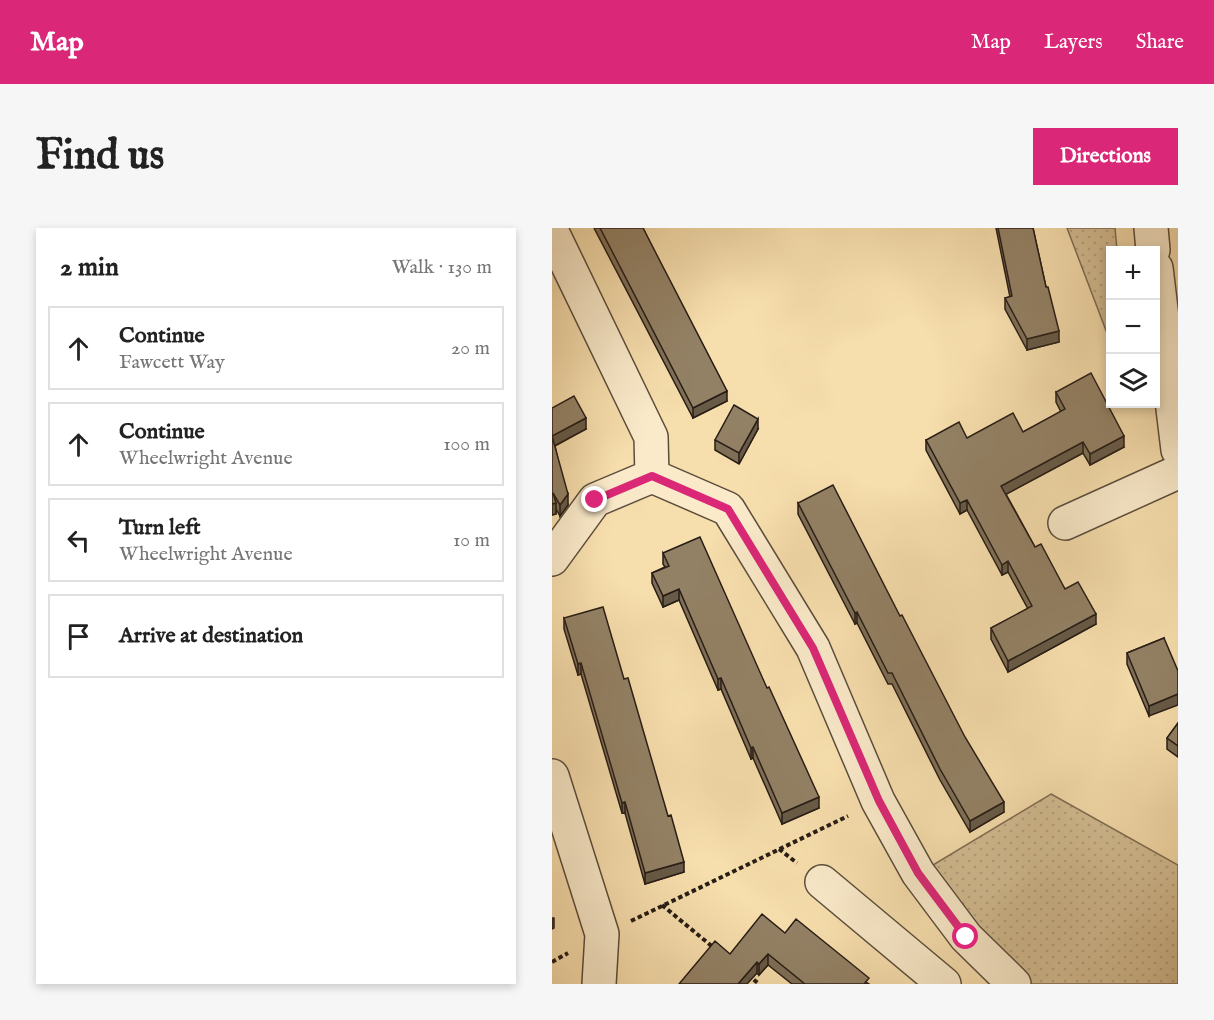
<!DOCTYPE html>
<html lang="en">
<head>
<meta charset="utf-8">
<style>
  body { margin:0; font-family:"IM FELL English",serif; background:#f6f6f6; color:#222 }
  .controls { position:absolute; right:18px; top:18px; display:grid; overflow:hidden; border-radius:0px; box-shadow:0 3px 9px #0003 }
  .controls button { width:54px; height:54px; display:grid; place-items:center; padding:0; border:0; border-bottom:2px solid #e0e0e0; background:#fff; color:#222; font:30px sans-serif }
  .stop { position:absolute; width:18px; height:18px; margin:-14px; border:4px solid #db2777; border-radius:50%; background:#fff }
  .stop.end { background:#db2777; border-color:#fff; box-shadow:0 2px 6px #0008 }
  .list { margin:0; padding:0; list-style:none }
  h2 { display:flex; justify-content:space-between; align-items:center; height:78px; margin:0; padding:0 24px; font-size:26px }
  h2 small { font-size:20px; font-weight:400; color:#767676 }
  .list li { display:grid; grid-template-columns:39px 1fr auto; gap:18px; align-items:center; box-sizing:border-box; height:84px; margin:0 12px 12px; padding:0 12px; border:2px solid #e0e0e0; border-radius:0px }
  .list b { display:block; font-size:22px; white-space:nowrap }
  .list p { margin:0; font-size:20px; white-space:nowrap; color:#767676 }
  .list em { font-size:20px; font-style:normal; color:#767676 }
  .icon { flex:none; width:33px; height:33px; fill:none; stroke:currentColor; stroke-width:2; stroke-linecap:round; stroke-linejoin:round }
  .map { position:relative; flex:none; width:626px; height:756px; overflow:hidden; border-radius:0px }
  header { display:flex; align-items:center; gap:36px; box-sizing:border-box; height:84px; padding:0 30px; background:#db2777; color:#fff }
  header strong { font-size:28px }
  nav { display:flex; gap:33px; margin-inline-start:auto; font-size:21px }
  .intro { display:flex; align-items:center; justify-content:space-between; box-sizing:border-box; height:144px; padding:0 36px }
  h1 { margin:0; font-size:42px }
  .button { padding:15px 27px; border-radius:0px; background:#db2777; color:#fff; font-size:21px; font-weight:700 }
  main { display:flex; gap:36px; padding:0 36px }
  aside { flex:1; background:#fff; border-radius:0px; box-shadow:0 3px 9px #0003 }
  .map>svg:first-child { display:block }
  .grass { fill:url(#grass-dots); stroke:#7e6d54; stroke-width:1.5 }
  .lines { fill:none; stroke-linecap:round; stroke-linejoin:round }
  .minor-casing { stroke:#5b4d3c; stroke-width:36 }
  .path { stroke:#271d16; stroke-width:4; stroke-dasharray:4.5 3; stroke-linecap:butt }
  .minor { stroke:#faeaca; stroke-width:33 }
  .wall { fill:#7e6f57; stroke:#271d16; stroke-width:1.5 }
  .shaded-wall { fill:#675a47; stroke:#271d16; stroke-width:1.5 }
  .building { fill:#938165; stroke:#271d16; stroke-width:1.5 }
  .route { stroke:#db2777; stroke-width:8 }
</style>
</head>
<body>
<header>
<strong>Map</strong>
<nav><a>Map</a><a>Layers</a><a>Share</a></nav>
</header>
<div class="intro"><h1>Find us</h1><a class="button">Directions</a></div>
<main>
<aside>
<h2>2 min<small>Walk · 130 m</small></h2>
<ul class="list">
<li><svg class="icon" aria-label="ahead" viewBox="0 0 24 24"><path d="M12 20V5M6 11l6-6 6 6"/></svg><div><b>Continue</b><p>Fawcett Way</p></div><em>20 m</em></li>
<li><svg class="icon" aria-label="ahead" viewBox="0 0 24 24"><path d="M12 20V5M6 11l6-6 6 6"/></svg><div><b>Continue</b><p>Wheelwright Avenue</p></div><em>100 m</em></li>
<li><svg class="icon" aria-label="left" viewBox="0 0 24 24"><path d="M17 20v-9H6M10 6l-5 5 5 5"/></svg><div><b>Turn left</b><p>Wheelwright Avenue</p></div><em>10 m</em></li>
<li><svg class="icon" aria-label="arrive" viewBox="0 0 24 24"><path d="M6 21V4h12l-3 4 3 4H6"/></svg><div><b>Arrive at destination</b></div></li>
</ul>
</aside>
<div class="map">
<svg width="626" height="756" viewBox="0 0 626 756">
  <defs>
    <pattern id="grass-dots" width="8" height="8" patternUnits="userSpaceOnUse" patternTransform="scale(1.5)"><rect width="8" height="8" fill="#d4bd93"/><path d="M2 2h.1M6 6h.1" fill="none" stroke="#b6a27e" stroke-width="1.8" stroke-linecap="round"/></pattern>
  </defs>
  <rect width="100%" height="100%" fill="#f7dead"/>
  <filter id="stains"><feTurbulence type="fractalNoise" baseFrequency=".00333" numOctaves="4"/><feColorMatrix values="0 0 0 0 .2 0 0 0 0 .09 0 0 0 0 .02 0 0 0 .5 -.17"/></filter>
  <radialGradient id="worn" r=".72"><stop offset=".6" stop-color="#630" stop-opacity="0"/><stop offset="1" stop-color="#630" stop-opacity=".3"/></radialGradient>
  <path class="grass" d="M 515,0 L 563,0 L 565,22 L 558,22 L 558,113 Z
    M 499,566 L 626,637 L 626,756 L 462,756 L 366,646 Z"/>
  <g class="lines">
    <g class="minor-casing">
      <path id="minor" d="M 599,0 L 601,22
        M 0,4 L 99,209 L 100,248
        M 604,40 L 626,222
        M 513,295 L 626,244
        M 0,331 L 43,272 L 100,248 L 176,281 L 261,420 L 326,573 L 366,645 L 414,709 L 462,756
        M 0,548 L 50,706 L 47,756
        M 270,654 L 392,756"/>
    </g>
    <path class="path" d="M 227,621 L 245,635
      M 110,677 L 162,720
      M 79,693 L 296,588
      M 0,734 L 16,725
      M 196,747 L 207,756"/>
    <use href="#minor" class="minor"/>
  </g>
  <path class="wall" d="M 42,0 L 91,0 L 175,173 L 141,190 Z
    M 444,0 L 481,0 L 494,59 L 507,114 L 475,122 L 453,81 L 453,70 L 458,69 Z
    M 504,164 L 572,219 L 538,237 L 531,225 L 454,266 L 483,319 L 513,361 L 544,396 L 456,444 L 439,411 L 439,400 L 476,381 L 456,344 L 450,347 L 415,282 L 408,286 L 374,222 L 374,212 L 415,210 L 471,204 L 509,184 L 504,174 Z
    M 0,180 L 34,201 L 3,218 L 16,277 L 8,288 L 4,281 L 4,286 L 0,287 Z
    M 206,201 L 187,236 L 163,222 L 163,212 Z
    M 246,275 L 348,388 L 452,584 L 418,604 L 388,552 L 340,456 L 336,456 L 305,395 L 303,396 L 246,286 Z
    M 111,325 L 267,580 L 230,596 L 201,530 L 199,531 L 169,461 L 166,462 L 127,372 L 111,379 L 100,355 L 100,345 L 113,339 L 111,336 Z
    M 12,390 L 72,451 L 132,644 L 93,656 L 73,585 L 70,585 L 29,446 L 26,447 L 12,401 Z
    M 612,410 L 597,488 L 575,436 L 575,425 Z
    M 626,495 L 626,529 L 615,521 L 615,510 Z
    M 233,705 L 317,756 L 240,756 L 216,737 L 207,747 L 178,726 Z"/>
  <path class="shaded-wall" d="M 507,103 L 507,114 L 475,122 L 475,111 Z
    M 175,163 L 175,173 L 141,190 L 141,180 Z
    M 34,190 L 34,201 L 0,219 L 0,208 Z
    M 206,191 L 206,201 L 187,236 L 187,225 Z
    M 572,208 L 572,219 L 538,237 L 538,226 Z
    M 531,214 L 531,225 L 449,269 L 449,258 Z
    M 16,266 L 16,277 L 8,288 L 8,277 Z
    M 415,272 L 415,282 L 408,286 L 408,275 Z
    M 4,275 L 4,286 L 0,287 L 0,276 Z
    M 456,333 L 456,344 L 450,347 L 450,337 Z
    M 127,361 L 127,372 L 111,379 L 111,368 Z
    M 305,384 L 305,395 L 303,396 L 303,385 Z
    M 544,386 L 544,396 L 456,444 L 456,433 Z
    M 29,435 L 29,446 L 26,447 L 26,436 Z
    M 169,450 L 169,461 L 166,462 L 166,451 Z
    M 626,466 L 626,477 L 597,488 L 597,478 Z
    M 201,519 L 201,530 L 199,531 L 199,520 Z
    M 267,569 L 267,580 L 230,596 L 230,585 Z
    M 73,574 L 73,585 L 70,585 L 70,575 Z
    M 452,574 L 452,584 L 418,604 L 418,593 Z
    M 132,634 L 132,644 L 93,656 L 93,645 Z
    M 0,690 L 2,690 L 2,700 L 0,701 Z
    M 216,726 L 216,737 L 207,747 L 207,736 Z
    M 205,734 L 205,745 L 195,756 L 186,756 Z"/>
  <path class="building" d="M 48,0 L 91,0 L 175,163 L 141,180 Z
    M 446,0 L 481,0 L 494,59 L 496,59 L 507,103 L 475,111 L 453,70 L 460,68 Z
    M 539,145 L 572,208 L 538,226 L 531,214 L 449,258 L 483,319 L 489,316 L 513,361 L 526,354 L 544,386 L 456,433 L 439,400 L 480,378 L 456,333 L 450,337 L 415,272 L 408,275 L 374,212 L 407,194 L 415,210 L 461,185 L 471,204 L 513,181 L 504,164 Z
    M 22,168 L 34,190 L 0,208 L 0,180 Z
    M 182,177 L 206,191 L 187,225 L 163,212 Z
    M 0,208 L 16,266 L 8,277 L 1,265 L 4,275 L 0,276 Z
    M 281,257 L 348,388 L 350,387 L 413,509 L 452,574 L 418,593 L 388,541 L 340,445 L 336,445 L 305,384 L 303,385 L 246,275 Z
    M 148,309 L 215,460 L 217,459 L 267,569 L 230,585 L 201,519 L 199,520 L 169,450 L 166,451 L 127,361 L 111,368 L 100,345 L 117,338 L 111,325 Z
    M 51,379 L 72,451 L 76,450 L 116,588 L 119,587 L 132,634 L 93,645 L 73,574 L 70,575 L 29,435 L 26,436 L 12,390 Z
    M 612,410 L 626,443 L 626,466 L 597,478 L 575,425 Z
    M 626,495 L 626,518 L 615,510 Z
    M 210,686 L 233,705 L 244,691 L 317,750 L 312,756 L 253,756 L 216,726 L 207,736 L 205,734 L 186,756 L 127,756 L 163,713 L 178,726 Z"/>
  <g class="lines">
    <path class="route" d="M 43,272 L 100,248 L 176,281 L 261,420 L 327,573 L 366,645 L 414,709"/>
  </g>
  <rect width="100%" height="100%" filter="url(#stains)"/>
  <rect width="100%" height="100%" fill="url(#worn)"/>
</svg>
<div class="controls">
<button>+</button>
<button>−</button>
<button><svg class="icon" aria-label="layers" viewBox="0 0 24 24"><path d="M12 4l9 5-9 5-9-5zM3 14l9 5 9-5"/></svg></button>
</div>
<div class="stop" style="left:414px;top:709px"></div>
<div class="stop end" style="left:43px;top:272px"></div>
</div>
</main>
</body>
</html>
